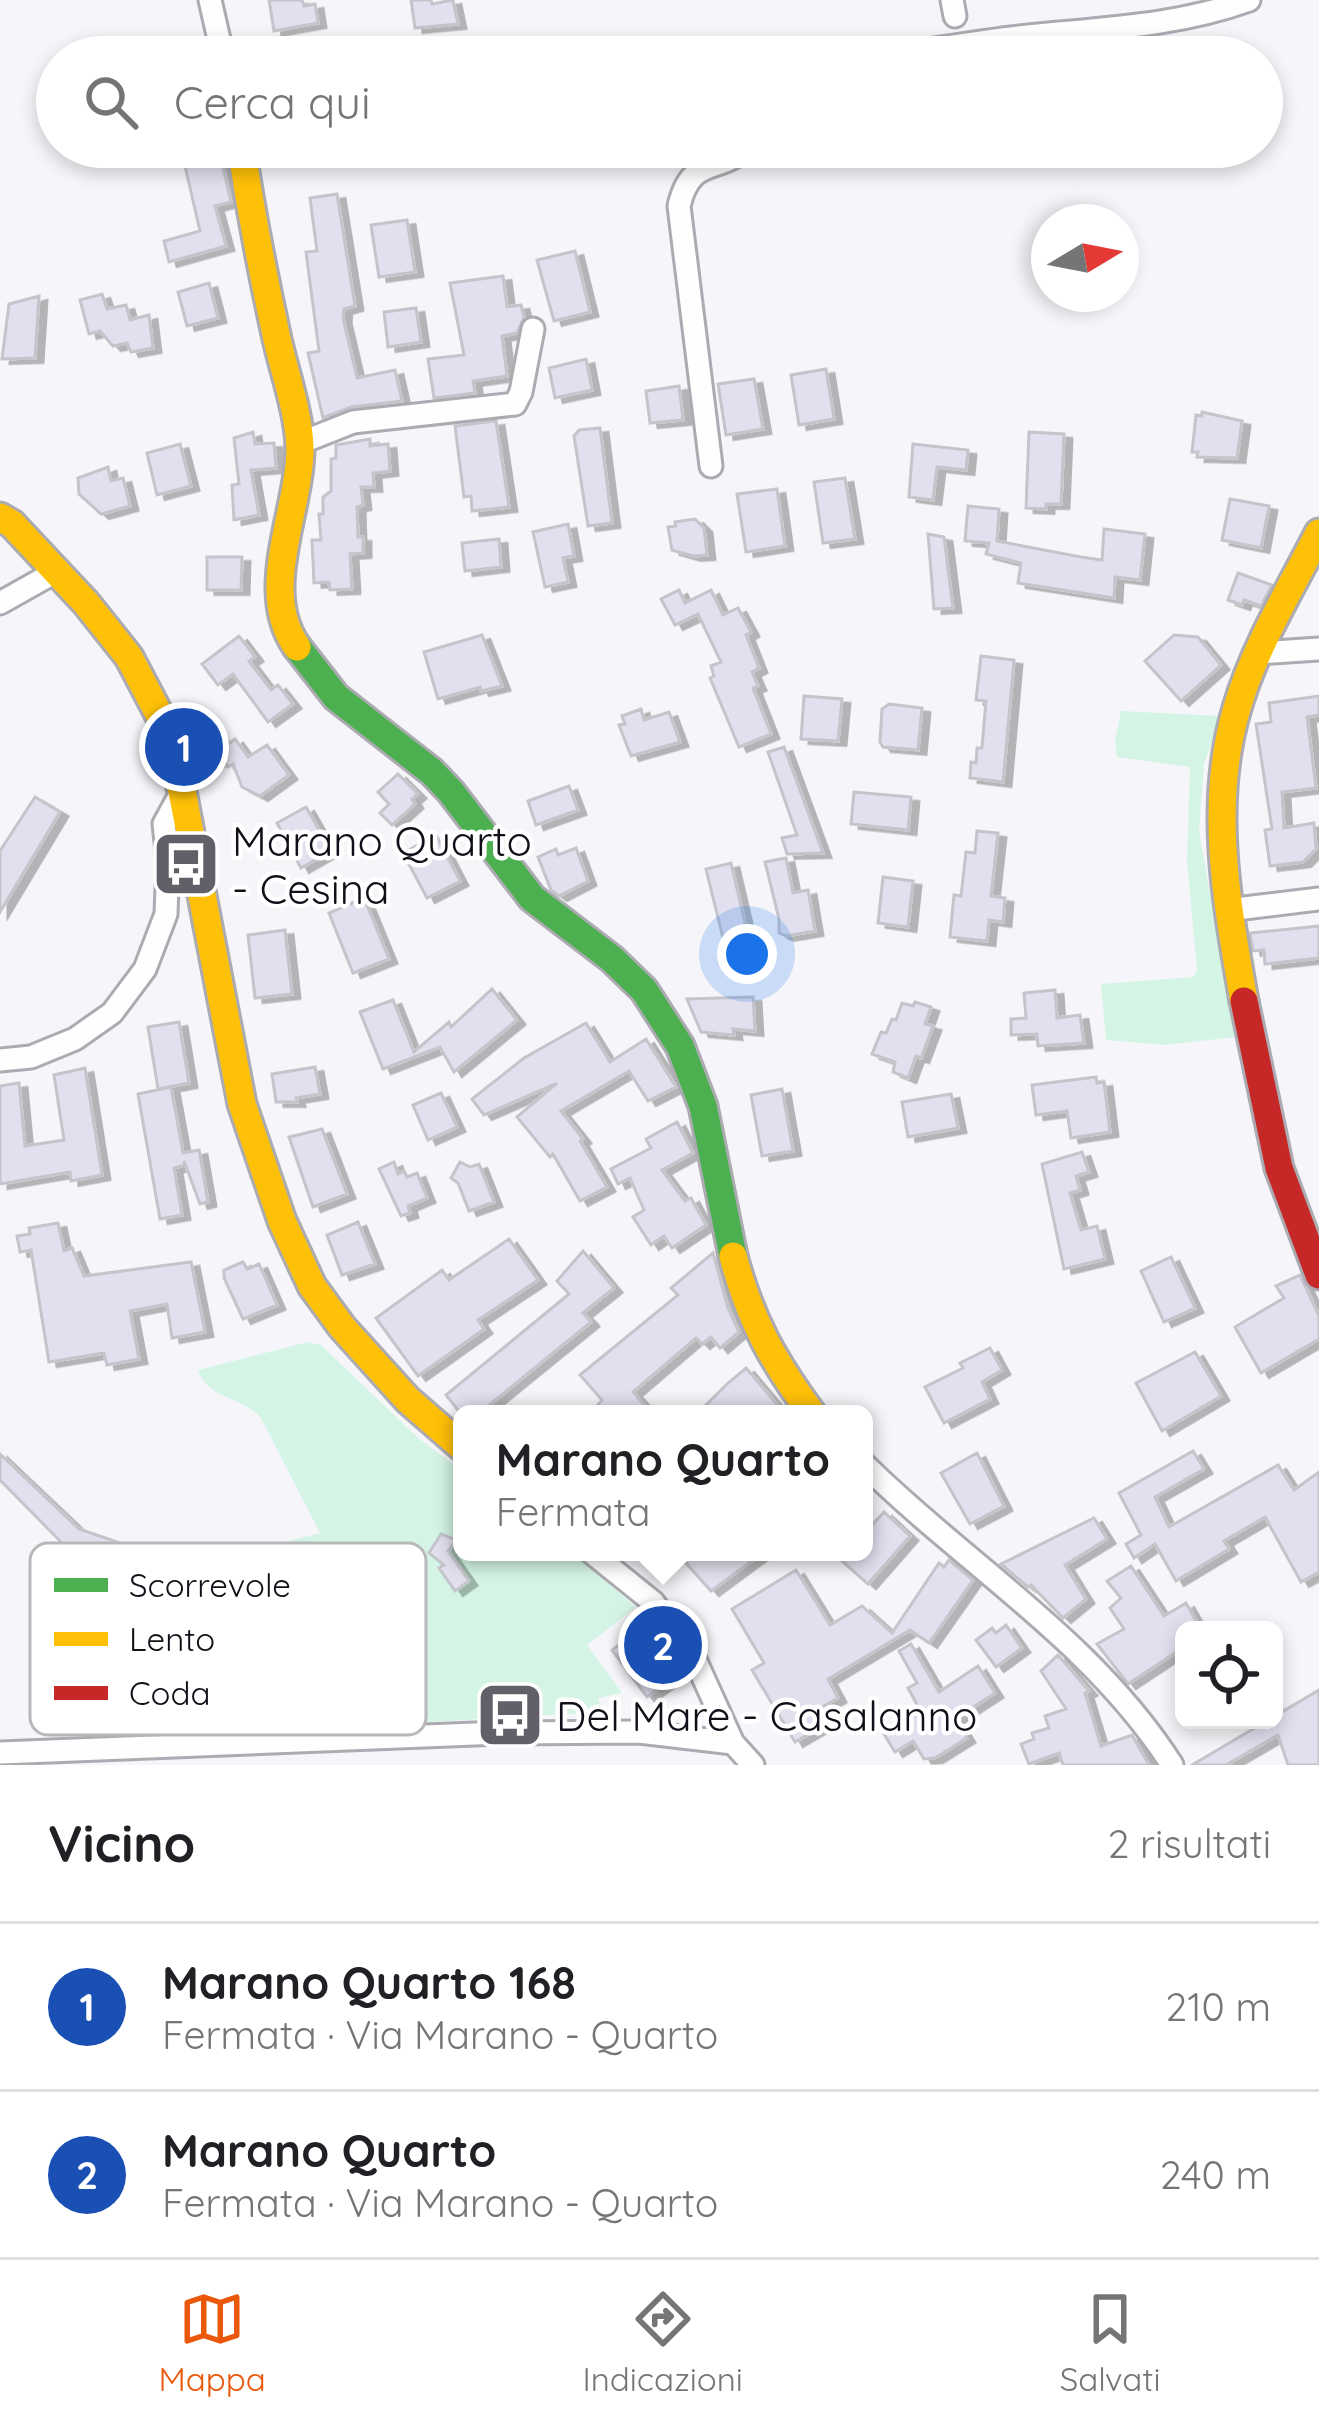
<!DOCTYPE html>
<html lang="it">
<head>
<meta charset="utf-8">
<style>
  body { margin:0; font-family:Quicksand,sans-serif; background:#f6f6f6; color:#202124 }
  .controls { position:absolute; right:36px; bottom:36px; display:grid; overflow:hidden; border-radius:18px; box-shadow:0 6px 18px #0003 }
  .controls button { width:108px; height:108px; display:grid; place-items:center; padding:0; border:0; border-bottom:3px solid #e0e0e0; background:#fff; color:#202124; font:60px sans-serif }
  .compass { position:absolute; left:1031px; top:204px; width:108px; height:108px; border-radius:50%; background:#fff; box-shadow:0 6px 18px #0003; rotate:80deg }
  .you { position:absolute; left:747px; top:954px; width:42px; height:42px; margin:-30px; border:9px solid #fff; border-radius:50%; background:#1a73e8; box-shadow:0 0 0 18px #1a73e833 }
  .badge { display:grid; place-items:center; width:78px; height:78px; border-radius:50%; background:#ea580c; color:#fff; font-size:39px; font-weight:700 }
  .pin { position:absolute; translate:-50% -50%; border:6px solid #fff; box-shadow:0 3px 12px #0006 }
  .popup { position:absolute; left:453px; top:1405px; width:420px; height:156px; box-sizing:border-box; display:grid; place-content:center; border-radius:18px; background:#fff; filter:drop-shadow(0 3px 9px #0005); font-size:39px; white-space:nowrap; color:#757577 }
  .popup b { font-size:45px; color:#202124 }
  .popup::after { content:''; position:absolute; left:50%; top:100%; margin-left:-24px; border:24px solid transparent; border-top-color:#fff }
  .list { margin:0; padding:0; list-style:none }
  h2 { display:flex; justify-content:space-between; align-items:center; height:156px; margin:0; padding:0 48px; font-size:51px }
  h2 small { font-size:39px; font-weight:400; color:#757577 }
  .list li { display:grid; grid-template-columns:78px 1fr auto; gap:36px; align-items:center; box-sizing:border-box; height:168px; padding:0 48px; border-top:3px solid #e0e0e0 }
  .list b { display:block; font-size:45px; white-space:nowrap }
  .list p { margin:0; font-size:39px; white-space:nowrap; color:#757577 }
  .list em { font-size:39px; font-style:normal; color:#757577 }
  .icon { flex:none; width:66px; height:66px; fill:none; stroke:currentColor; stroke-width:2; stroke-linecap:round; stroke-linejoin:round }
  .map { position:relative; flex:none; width:1319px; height:1765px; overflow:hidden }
  .search { position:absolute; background:#fff; box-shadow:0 6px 18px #0003; left:36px; right:36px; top:36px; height:132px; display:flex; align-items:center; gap:30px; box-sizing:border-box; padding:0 42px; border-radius:66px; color:#757577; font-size:45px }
  .sheet { height:492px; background:#fff }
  nav { display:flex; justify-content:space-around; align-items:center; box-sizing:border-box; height:168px; border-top:3px solid #e0e0e0; background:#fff; font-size:33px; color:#757577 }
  nav a { display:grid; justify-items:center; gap:6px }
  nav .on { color:#ea580c }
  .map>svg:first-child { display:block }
  .green { fill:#d4f5e5 }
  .building { fill:#e2e0ef; stroke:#c4c4cb; stroke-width:3; filter:url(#shadow) }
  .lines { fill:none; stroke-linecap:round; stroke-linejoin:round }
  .street-casing { stroke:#acabb1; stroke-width:27 }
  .fast-casing { stroke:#acabb1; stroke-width:33 }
  .slow-casing { stroke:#acabb1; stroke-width:33 }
  .jam-casing { stroke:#acabb1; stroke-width:33 }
  .street { stroke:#fefefe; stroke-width:21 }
  .fast { stroke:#4caf50; stroke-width:27 }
  .slow { stroke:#ffc107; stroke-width:27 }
  .jam { stroke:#c62828; stroke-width:27 }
  .labels { text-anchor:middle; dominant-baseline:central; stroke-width:9; stroke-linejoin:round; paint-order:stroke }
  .poi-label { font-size:42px; fill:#111019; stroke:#fff; text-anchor:start }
  .key { fill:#fff; stroke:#b8b7ba; stroke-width:3 }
  .key-label { font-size:33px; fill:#111019 }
</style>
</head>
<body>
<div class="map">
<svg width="1319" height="1765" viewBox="0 0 1319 1765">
  <defs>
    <filter id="shadow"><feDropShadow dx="8" dy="4.5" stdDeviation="0" flood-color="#0004"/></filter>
  </defs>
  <rect width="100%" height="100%" fill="#f6f6fa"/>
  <path class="green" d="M 1121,711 L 1221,716 L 1204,764 L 1199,831 L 1235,1037 L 1165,1045 L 1106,1040 L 1101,984 L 1193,977 L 1197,970 L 1187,861 L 1190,767 L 1117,757 L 1115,741 Z
    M 308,1342 L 321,1345 L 417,1437 L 462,1471 L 462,1552 L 571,1552 L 636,1607 L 587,1645 L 622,1693 L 598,1698 L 602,1712 L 257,1732 L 257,1682 L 320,1670 L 301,1576 L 295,1576 L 292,1561 L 284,1563 L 280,1543 L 320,1533 L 261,1418 C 242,1396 207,1399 198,1370 Z"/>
  <path class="building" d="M 269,0 L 302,0 L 304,6 L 315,4 L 318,23 L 274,31 Z
    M 411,0 L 431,0 L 432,4 L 453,0 L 458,24 L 415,28 Z
    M 205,147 L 218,147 L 231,202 L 215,206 L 226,246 L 169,262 L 164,241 L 200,231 L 182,153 Z
    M 337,194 L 355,306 L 344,309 L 343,318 L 357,378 L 395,370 L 402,401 L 351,407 L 323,418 L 308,353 L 319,351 L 306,252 L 317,251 L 310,198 Z
    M 407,220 L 415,272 L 379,277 L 371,225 Z
    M 575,251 L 590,312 L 554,321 L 537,260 Z
    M 503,276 L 507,307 L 521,305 L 524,317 L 517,333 L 502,336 L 507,376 L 473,381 L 475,393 L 434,398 L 428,359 L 464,355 L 450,283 Z
    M 209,283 L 218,318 L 187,326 L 178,292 Z
    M 102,294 L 107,309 L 126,305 L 130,320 L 149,315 L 153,348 L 131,352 L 127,343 L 113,346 L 100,331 L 89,334 L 80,300 Z
    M 39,296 L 35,358 L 2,359 L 9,304 Z
    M 416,308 L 421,342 L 388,347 L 384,312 Z
    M 586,359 L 592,390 L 555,398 L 549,368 Z
    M 826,369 L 834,419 L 799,425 L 791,375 Z
    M 754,379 L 763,429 L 726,435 L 718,384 Z
    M 679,386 L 683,420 L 650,423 L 646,391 Z
    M 1202,412 L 1242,421 L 1237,458 L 1197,457 L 1198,452 L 1192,452 L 1196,415 L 1202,416 Z
    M 496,421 L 509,507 L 472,511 L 471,496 L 464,497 L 455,426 Z
    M 600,428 L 612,523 L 588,526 L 574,436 L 579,430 Z
    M 253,432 L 255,444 L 274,443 L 276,468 L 251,470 L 259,515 L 234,520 L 232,485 L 239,484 L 234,438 Z
    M 1029,432 L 1064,434 L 1061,504 L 1046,504 L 1046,509 L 1026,508 Z
    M 370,439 L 370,446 L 388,444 L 390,471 L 373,473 L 374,487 L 361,487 L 363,505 L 357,507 L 358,537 L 363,537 L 363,553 L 350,554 L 352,589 L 330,590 L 329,582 L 314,583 L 312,540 L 321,540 L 319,514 L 323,514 L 323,497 L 331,491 L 331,459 L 336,458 L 336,445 Z
    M 180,444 L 191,486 L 157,495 L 147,453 Z
    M 913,444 L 968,450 L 966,470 L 937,467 L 933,500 L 909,497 Z
    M 108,467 L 111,481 L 123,478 L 130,506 L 101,514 L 79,494 L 78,478 Z
    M 845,478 L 855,539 L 823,543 L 814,482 Z
    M 777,489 L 785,546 L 746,552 L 737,494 Z
    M 1230,499 L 1269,506 L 1261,548 L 1222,540 Z
    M 968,506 L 999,509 L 997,541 L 1081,557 L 1102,560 L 1104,529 L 1145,534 L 1140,580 L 1115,577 L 1114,598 L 1018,583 L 1021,563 L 986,554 L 989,543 L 965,541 Z
    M 695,519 L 704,528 L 707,555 L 693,556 L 672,550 L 668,527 L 676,526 L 675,522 Z
    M 568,524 L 574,556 L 563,558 L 568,582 L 545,587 L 533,532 Z
    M 928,534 L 944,537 L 953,608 L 934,609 Z
    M 499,539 L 501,567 L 465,571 L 462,543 Z
    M 207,557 L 242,557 L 241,590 L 207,590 Z
    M 1238,573 L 1272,585 L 1261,606 L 1244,600 L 1242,605 L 1228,600 Z
    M 679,590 L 685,603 L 711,590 L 723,615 L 738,608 L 751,632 L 746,635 L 759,668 L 752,672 L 758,686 L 753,688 L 771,734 L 739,747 L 710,678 L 714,676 L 711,666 L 721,662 L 698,614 L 675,625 L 661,599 Z
    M 482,635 L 502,686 L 481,691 L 480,687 L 438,699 L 424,652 Z
    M 1174,635 L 1198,637 L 1221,665 L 1181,701 L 1145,661 Z
    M 239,636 L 255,657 L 249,661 L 271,690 L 278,685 L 293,704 L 268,722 L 233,674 L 218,685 L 202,664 Z
    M 981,656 L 1014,660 L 1003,782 L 970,778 L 971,762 L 976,763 L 977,748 L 982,748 L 986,701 L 976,700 Z
    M 804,696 L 842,699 L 838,741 L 801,739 Z
    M 1319,696 L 1319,715 L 1307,717 L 1316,788 L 1282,792 L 1284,828 L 1314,823 L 1316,849 L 1303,862 L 1270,866 L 1265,830 L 1272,829 L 1256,724 L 1271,722 L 1269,703 Z
    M 889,704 L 922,708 L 918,750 L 883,747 L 880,742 L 882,709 Z
    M 641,709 L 644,720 L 669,712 L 680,742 L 631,756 L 619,725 L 625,724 L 622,716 Z
    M 216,730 L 226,746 L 235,739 L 248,757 L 267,745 L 289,775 L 260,796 L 242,787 L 233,764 L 228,767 L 222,757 L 216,762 L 200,741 Z
    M 784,747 L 823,853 L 787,854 L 782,838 L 797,835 L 768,752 Z
    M 398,774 L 418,794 L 412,799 L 415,804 L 392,825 L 380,813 L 389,804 L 378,792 Z
    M 569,786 L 578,810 L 536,825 L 528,801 Z
    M 854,792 L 911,797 L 908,830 L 851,824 Z
    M 35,797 L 60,812 L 0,912 L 0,851 Z
    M 306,807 L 331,851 L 301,868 L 277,823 Z
    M 977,831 L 998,833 L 991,896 L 1005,898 L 1003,922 L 989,920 L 987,941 L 950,937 L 954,895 L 961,896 L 966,852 L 975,853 Z
    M 436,835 L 460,881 L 427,898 L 403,853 Z
    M 576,848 L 588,881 L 559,896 L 551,890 L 538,857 L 556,849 L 558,855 Z
    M 786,858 L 793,893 L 808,890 L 815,931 L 786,936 L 779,933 L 779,919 L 765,862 Z
    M 731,863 L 747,932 L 723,938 L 706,869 Z
    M 883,877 L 913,881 L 908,927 L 878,923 Z
    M 364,898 L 389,959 L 353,973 L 329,913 Z
    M 1319,926 L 1319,958 L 1265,964 L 1264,950 L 1253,951 L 1250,933 Z
    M 285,930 L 292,994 L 255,998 L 248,935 Z
    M 492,989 L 517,1020 L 454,1072 L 440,1047 L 383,1069 L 360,1012 L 393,1000 L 414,1052 L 449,1022 L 451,1027 Z
    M 1055,990 L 1057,1018 L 1080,1015 L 1084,1043 L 1038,1046 L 1037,1034 L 1011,1035 L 1011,1019 L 1026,1018 L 1024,993 Z
    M 753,997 L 755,1031 L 733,1029 L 734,1035 L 701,1032 L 687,999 Z
    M 915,1002 L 931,1007 L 925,1024 L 933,1026 L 921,1058 L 916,1056 L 908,1078 L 893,1072 L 895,1062 L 872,1054 L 881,1032 L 886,1033 L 892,1019 L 896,1020 L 902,1003 L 913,1006 Z
    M 179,1022 L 189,1083 L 158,1089 L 148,1027 Z
    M 586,1023 L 610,1062 L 646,1039 L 676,1087 L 648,1101 L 629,1071 L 561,1111 L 583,1139 L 580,1141 L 607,1187 L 580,1201 L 553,1154 L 550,1157 L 517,1117 L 557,1083 L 484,1115 L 472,1099 L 524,1058 Z
    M 315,1067 L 320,1094 L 296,1098 L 297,1102 L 276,1102 L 272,1074 Z
    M 85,1068 L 102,1175 L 71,1181 L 70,1172 L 0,1184 L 0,1086 L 19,1083 L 25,1146 L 64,1140 L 54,1075 Z
    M 1096,1077 L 1097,1083 L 1104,1082 L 1110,1132 L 1071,1138 L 1067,1111 L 1036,1115 L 1032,1085 Z
    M 171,1087 L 183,1153 L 199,1150 L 208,1202 L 200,1204 L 184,1161 L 185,1165 L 174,1168 L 182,1215 L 160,1219 L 138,1094 Z
    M 782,1089 L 793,1151 L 762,1156 L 751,1095 Z
    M 441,1093 L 457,1127 L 428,1140 L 413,1105 Z
    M 951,1094 L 958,1128 L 908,1137 L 902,1102 Z
    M 677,1122 L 693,1153 L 662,1170 L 685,1201 L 691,1198 L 706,1225 L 672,1248 L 664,1236 L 651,1245 L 633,1217 L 644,1210 L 630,1178 L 618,1184 L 611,1169 L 651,1148 L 646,1139 Z
    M 322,1129 L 347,1194 L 313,1207 L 289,1137 Z
    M 1082,1152 L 1089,1172 L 1076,1176 L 1080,1190 L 1070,1193 L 1081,1230 L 1097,1226 L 1105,1259 L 1064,1269 L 1042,1164 Z
    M 394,1162 L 398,1174 L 404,1171 L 407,1177 L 417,1173 L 427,1198 L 408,1206 L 410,1213 L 401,1216 L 379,1169 Z
    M 460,1162 L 470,1167 L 479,1164 L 494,1202 L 469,1211 L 458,1183 L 451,1178 Z
    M 358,1222 L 375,1264 L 342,1275 L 327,1235 Z
    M 58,1223 L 64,1251 L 72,1248 L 84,1276 L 191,1262 L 205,1332 L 172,1338 L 167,1304 L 130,1311 L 139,1359 L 107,1365 L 104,1353 L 49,1362 L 31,1250 L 20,1252 L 17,1236 L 30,1234 L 29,1228 Z
    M 509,1239 L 538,1280 L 478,1320 L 484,1329 L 418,1376 L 376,1318 L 442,1270 L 449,1280 Z
    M 583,1251 L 614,1288 L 583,1313 L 591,1322 L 478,1414 L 461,1414 L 446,1395 L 569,1294 L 557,1281 Z
    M 713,1253 L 728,1308 L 739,1332 L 720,1348 L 711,1337 L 702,1344 L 696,1338 L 633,1392 L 646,1407 L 639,1414 L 590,1414 L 602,1400 L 580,1375 L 678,1295 L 671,1288 Z
    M 1171,1257 L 1195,1308 L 1164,1322 L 1141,1271 Z
    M 243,1262 L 247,1269 L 259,1264 L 277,1305 L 243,1319 L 224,1278 L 224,1270 Z
    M 1300,1275 L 1319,1316 L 1319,1339 L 1261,1373 L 1235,1327 L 1284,1298 L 1276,1286 Z
    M 990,1348 L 1002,1370 L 982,1382 L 990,1399 L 944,1423 L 925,1387 L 963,1368 L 960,1363 Z
    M 1195,1352 L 1221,1396 L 1162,1431 L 1136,1383 Z
    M 746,1368 L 785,1414 L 697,1414 L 727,1384 Z
    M 1193,1451 L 1204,1469 L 1155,1497 L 1169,1527 L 1278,1465 L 1294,1490 L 1319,1472 L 1319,1572 L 1301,1582 L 1265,1517 L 1224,1541 L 1229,1549 L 1176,1581 L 1155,1544 L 1134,1558 L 1126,1544 L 1141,1535 L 1119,1493 Z
    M 977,1453 L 1004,1506 L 970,1524 L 941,1473 Z
    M 0,1454 L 79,1529 L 138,1549 L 139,1556 L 207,1548 L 212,1586 L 177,1590 L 191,1717 L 154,1722 L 135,1565 L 62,1543 L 0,1480 Z
    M 884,1512 L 910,1536 L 868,1584 L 832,1552 L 864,1552 L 864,1534 Z
    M 1094,1518 L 1107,1539 L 1065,1565 L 1086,1599 L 1063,1618 L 1031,1585 L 1028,1587 L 1001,1564 Z
    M 441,1534 L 456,1540 L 448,1551 L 469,1581 L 455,1591 L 439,1568 L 444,1565 L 429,1553 Z
    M 276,1545 L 294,1616 L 307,1614 L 315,1667 L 258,1676 L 249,1618 L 233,1555 Z
    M 676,1552 L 764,1552 L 711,1591 Z
    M 949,1560 L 973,1580 L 929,1643 L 910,1630 L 828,1679 L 838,1698 L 813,1712 L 821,1727 L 795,1742 L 752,1670 L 764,1663 L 732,1609 L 796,1570 L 830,1625 L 862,1606 L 892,1633 L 939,1563 L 944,1567 Z
    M 1131,1566 L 1164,1616 L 1186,1603 L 1201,1630 L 1184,1630 L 1184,1647 L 1128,1684 L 1097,1644 L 1124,1629 L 1110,1608 L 1121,1598 L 1107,1581 Z
    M 1006,1625 L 1022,1648 L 996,1667 L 976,1640 L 992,1628 L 996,1633 Z
    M 640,1630 L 674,1677 L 647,1697 L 612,1650 Z
    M 911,1644 L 939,1692 L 978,1666 L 995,1693 L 955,1719 L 967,1738 L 935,1758 L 924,1759 L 913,1741 L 895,1752 L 884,1734 L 921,1712 L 908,1688 L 917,1683 L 899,1651 Z
    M 1058,1655 L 1089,1691 L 1085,1693 L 1101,1746 L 1132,1735 L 1149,1765 L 1063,1765 L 1059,1753 L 1029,1764 L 1021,1744 L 1034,1739 L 1032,1733 L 1049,1728 L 1045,1716 L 1066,1709 L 1041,1671 Z
    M 1319,1690 L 1319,1765 L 1288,1765 L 1278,1735 L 1226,1765 L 1192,1765 Z"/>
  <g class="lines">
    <g class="street-casing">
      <path id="street" d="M 210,0 L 223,57
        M 952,0 L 955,16
        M 881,57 C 933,50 985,40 1038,35 C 1111,28 1179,25 1249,0
        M 300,443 L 353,422 L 515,404 L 521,392 L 533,329
        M 711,466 L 679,206 C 691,155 717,175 748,147
        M 0,603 L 57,571
        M 1258,653 L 1319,649
        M 1228,910 L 1319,899
        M 0,1060 L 31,1057 L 75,1039 L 112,1013 L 145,969 L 166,914 L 168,860 L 164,824 L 182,791
        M 864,1464 C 966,1565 1093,1641 1172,1765
        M 591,1552 L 653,1602 L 693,1655 L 733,1743 L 753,1765
        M 0,1753 L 500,1733 L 639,1732 L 733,1743"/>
    </g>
    <g class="fast-casing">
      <path id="fast" d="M 297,647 L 336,697 L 432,772 L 451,792 L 532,898 L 612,959 L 644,990 L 680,1046 L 703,1106 L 733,1256"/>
    </g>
    <g class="slow-casing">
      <path id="slow" d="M 241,147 C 251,212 263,275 277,339 C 285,374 299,413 300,448 C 300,511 257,591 297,647
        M 0,517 L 12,524 L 86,603 L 129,657 L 161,718 L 182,791 L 242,1104 L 282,1221 L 312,1286 L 342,1327 L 408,1400 L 462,1447
        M 1244,1001 C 1227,904 1208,804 1237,708 C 1255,646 1290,590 1319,533
        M 733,1256 C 750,1320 773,1361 812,1414"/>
    </g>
    <g class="jam-casing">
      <path id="jam" d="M 1244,1001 L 1279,1168 L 1319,1275"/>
    </g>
    <use href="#street" class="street"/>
    <use href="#fast" class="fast"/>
    <use href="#slow" class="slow"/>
    <use href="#jam" class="jam"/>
  </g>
  <defs>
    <g id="bus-square" transform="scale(3.45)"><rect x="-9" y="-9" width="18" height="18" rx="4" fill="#616068" stroke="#fff"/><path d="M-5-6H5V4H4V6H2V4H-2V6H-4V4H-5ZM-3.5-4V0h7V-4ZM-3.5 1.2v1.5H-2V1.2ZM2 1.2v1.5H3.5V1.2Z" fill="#fff"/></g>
  </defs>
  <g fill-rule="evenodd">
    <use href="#bus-square" x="186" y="864"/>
    <use href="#bus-square" x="510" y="1715"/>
  </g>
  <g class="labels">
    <g class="poi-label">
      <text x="232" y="840">Marano Quarto<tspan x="232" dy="48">- Cesina</tspan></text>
      <text x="556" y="1715">Del Mare - Casalanno</text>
    </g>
  </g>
  <rect x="30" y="1543" width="396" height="192" rx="18" class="key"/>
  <rect x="54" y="1578" width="54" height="14" fill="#4caf50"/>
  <rect x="54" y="1632" width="54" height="14" fill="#ffc107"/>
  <rect x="54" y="1686" width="54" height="14" fill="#c62828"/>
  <g class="key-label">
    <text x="129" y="1597">Scorrevole</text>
    <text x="129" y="1651">Lento</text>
    <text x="129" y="1705">Coda</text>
  </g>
</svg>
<div class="controls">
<button><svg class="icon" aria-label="locate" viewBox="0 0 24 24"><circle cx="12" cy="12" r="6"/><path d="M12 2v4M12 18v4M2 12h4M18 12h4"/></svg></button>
</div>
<svg class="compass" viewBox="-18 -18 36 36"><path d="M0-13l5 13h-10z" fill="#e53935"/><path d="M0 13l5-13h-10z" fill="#757577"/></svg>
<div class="you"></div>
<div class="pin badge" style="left:184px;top:747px;background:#1a4fb4">1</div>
<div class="pin badge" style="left:663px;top:1645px;background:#1a4fb4">2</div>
<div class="popup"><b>Marano Quarto</b>Fermata</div>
<div class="search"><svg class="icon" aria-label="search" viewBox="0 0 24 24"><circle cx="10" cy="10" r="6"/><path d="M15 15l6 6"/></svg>Cerca qui</div>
</div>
<section class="sheet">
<h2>Vicino<small>2 risultati</small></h2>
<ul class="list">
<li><span class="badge" style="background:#1a4fb4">1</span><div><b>Marano Quarto 168</b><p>Fermata · Via Marano - Quarto</p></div><em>210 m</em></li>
<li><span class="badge" style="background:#1a4fb4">2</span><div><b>Marano Quarto</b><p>Fermata · Via Marano - Quarto</p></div><em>240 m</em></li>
</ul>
</section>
<nav>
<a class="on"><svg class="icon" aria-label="map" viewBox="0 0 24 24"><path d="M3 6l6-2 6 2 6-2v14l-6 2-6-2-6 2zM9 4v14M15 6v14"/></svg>Mappa</a>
<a><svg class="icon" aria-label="directions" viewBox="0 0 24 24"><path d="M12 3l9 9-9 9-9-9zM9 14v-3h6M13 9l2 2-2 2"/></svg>Indicazioni</a>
<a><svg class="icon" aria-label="saved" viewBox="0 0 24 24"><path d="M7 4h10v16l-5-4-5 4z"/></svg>Salvati</a>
</nav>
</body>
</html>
